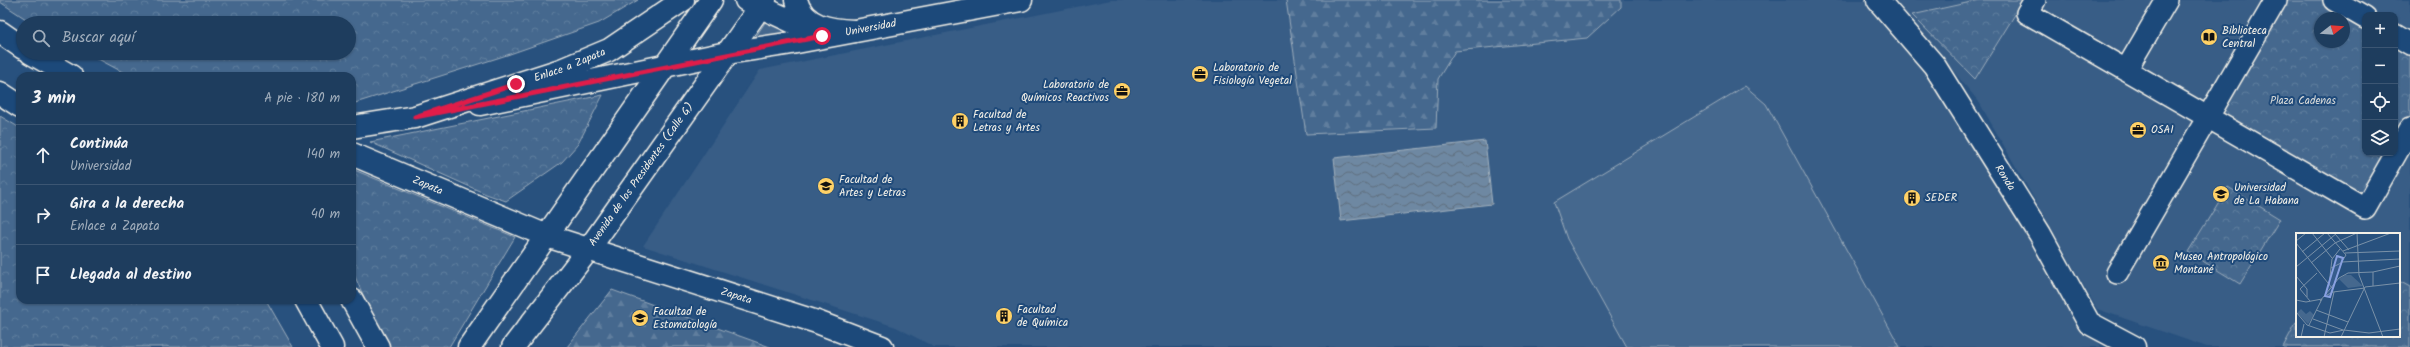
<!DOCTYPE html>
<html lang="es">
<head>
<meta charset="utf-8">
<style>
  body { margin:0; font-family:Kalam,sans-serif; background:#264464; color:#f1f3f6 }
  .controls { position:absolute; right:12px; top:12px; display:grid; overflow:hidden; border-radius:8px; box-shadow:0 1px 3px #0004 }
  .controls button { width:36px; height:36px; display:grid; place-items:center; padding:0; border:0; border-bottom:1px solid #3c5673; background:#1e3d5e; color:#f1f3f6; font:20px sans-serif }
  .compass { position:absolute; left:2314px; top:12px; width:36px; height:36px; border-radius:50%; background:#1e3d5e; box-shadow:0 1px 3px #0004; rotate:73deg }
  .stop { position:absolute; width:12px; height:12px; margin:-9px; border:3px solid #e11d48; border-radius:50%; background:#fff }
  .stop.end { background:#e11d48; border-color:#fff; box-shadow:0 1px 4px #0008 }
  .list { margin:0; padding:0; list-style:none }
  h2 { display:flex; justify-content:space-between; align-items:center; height:52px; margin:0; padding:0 16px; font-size:17px }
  h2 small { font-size:13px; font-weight:400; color:#a1aebc }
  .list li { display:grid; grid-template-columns:26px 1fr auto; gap:12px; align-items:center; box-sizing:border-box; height:60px; padding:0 16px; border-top:1px solid #3c5673 }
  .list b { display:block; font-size:15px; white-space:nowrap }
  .list p { margin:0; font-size:13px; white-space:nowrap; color:#a1aebc }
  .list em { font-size:13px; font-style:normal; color:#a1aebc }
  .icon { flex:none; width:22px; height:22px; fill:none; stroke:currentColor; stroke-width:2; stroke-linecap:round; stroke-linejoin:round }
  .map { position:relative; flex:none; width:2410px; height:347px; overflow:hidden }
  .search { position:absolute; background:#1e3d5e; box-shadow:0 1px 3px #0004; left:16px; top:16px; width:340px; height:44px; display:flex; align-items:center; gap:10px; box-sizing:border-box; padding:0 14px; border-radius:22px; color:#a1aebc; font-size:15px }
  .panel { position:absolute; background:#1e3d5e; box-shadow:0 1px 3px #0004; left:16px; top:72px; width:340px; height:232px; border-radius:12px }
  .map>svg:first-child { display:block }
  .built { fill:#375d86; fill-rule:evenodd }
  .grass { fill:#45688e; stroke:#9cacbb }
  .forest { fill:url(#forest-firs); stroke:#9cacbb }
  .park { fill:url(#park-crowns); stroke:#9cacbb; fill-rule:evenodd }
  .water { fill:url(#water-waves); stroke:#a4b2be }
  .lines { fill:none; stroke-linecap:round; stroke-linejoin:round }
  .street-casing { stroke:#f4f1e8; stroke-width:24 }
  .secondary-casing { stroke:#f4f1e8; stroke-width:25 }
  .primary-casing { stroke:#f4f1e8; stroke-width:25 }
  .street { stroke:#1f4a7a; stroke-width:21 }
  .secondary { stroke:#1f4a7a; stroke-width:22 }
  .primary { stroke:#1f4a7a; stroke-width:22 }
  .route { stroke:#e11d48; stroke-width:5 }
  .labels { text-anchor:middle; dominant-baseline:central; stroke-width:4; stroke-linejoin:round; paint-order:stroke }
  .street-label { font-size:11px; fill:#f4f1e8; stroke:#1f4a7a }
  .poi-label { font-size:11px; fill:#f4f1e8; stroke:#1f4a7a; text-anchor:start }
  .park-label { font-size:11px; fill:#dadcda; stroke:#1f4a7a }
  .inset-road { fill:none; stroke:#7a91a8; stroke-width:1 }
  .view { fill:#88a0e0; fill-opacity:0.15; stroke:#88a0e0; stroke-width:2 }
  .inset-edge { fill:none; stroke:#f4f1e8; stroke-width:2 }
</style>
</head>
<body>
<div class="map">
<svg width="2410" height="347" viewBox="0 0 2410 347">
  <defs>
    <pattern id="forest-firs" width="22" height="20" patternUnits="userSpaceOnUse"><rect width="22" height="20" fill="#45688e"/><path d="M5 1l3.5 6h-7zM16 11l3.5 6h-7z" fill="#607e9e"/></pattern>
    <pattern id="park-crowns" width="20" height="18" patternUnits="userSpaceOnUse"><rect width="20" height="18" fill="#45688e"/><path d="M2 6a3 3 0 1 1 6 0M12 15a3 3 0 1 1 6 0" fill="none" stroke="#607e9e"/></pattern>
    <pattern id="water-waves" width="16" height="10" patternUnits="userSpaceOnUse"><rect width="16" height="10" fill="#6e88a2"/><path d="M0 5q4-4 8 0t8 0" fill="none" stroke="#5f6e7d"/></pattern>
  </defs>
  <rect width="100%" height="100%" fill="#28517e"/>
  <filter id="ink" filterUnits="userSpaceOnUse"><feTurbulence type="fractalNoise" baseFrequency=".025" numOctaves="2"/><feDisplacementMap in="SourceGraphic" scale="8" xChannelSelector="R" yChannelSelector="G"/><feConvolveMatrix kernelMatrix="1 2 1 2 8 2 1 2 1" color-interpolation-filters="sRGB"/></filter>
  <g filter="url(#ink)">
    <path class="built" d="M 1111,0 L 1878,0 L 1934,65 L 2089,323 L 2101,347 L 934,347 L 896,327 L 643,246 L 760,70 Z
      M 1894,0 L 2410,0 L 2410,347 L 2207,347 L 2097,309 L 1979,102 ZM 2365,15 L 2395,15 L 2395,153 L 2365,153 ZM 2320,18 L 2344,18 L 2344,42 L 2320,42 ZM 2297,234 L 2399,234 L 2399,336 L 2297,336 Z"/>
    <path class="grass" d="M 766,21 L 788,33 L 754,39 Z
      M 1745,86 L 1766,104 L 1900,347 L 1627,347 L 1567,239 L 1554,202 Z"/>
    <path class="forest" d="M 1286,0 L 1621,0 L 1621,7 L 1587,38 L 1455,51 L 1438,79 L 1436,128 L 1306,134 Z
      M 612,290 L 770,347 L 567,347 Z"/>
    <path class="park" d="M 0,0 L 638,0 L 599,23 L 507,55 L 352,104 L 352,76 L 130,76 L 87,53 L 349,53 L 349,23 L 32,23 L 0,2 Z
      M 1980,0 L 2024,0 L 1975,79 L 1912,15 Z
      M 2276,0 L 2334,0 L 2365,18 L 2365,153 L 2395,153 L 2395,35 L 2410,44 L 2410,129 L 2365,208 L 2208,118 ZM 2320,18 L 2344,18 L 2344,42 L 2320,42 Z
      M 603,95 L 578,144 L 562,162 L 506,201 L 486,194 L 370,142 Z
      M 0,116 L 20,128 L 20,300 L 266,300 L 293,347 L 0,347 Z
      M 352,169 L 515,237 L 449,347 L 386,347 L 352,270 Z
      M 2228,187 L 2280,219 L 2240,284 L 2188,252 Z
      M 2399,281 L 2410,287 L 2410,347 L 2283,347 L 2297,321 L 2297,336 L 2399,336 Z"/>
    <path class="water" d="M 1485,141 L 1492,204 L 1341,221 L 1334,158 Z"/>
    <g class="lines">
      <g class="street-casing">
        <path id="street" d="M 2035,0 L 2027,13 L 2365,208 L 2410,129
          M 2334,0 L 2365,18
          M 2395,35 L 2410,44
          M 2126,70 L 2167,0
          M 2117,273 L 2276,0"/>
      </g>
      <g class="secondary-casing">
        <g id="secondary">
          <path id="s1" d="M 1878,0 L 1934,65 L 2040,234 L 2089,323 L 2134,347"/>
          <path d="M 0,93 L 20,106"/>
          <path id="s2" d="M 480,104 L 727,53 L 786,44 L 1021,0"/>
          <path id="s3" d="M 352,154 L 547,236 L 817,322 L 882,347"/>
          <path d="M 306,300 L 332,347"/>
        </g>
      </g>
      <g class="primary-casing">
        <g id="primary">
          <path d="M 746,0 L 823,36"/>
          <path d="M 796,0 C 803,27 831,30 854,31"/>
          <path d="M 0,32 L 23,48"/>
          <path d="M 31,53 L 71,76"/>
          <path id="s4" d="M 352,127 L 415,117 L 561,70 L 609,50 L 683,0"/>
          <path d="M 352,300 L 378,347"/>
          <path d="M 469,347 L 711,0"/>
          <path id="s5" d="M 513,347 L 588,250 L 765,0"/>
        </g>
      </g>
      <use href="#street" class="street"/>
      <use href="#secondary" class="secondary"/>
      <use href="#primary" class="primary"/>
    </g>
  </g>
  <g class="lines" filter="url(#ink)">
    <path class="route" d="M 516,84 L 415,117 L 822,36"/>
  </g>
  <defs>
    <g id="library-disc" transform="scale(0.9)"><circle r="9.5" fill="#ffd166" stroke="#1f4a7a"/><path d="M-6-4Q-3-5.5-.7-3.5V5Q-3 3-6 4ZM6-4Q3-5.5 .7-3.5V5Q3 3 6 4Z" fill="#111"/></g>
    <g id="office-disc" transform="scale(0.9)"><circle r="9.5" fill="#ffd166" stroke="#1f4a7a"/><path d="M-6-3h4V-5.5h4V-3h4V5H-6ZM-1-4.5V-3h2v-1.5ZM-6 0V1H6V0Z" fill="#111"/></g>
    <g id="building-disc" transform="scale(0.9)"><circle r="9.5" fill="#ffd166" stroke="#1f4a7a"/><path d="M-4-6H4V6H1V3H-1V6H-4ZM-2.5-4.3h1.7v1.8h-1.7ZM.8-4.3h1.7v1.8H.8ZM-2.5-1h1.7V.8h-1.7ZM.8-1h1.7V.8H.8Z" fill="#111"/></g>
    <g id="university-disc" transform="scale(0.9)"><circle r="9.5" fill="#ffd166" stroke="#1f4a7a"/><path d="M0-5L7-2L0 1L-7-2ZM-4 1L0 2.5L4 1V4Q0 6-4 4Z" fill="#111"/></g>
    <g id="museum-disc" transform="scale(0.9)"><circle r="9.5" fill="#ffd166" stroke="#1f4a7a"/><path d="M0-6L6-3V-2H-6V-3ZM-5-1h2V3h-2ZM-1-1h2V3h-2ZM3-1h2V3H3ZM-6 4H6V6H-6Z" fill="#111"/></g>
  </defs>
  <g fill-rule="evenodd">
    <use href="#library-disc" x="2209" y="37"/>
    <use href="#office-disc" x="1200" y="74"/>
    <use href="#office-disc" x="1122" y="91"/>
    <use href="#building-disc" x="960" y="121"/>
    <use href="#office-disc" x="2138" y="130"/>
    <use href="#university-disc" x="826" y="186"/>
    <use href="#university-disc" x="2221" y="194"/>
    <use href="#building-disc" x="1912" y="198"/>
    <use href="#museum-disc" x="2161" y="263"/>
    <use href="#building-disc" x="1004" y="316"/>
    <use href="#university-disc" x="640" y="318"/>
  </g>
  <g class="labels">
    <g class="street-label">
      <text stroke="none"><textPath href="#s2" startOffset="398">Universidad</textPath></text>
      <text stroke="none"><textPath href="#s4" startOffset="227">Enlace a Zapata</textPath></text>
      <text stroke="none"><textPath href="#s5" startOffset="215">Avenida de los Presidentes (Calle G)</textPath></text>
      <text stroke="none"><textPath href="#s1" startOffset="219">Ronda</textPath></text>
      <text stroke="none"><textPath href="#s3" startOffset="82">Zapata</textPath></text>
      <text stroke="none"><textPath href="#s3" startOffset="410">Zapata</textPath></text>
    </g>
    <g class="poi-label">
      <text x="2222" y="31">Biblioteca<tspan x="2222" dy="13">Central</tspan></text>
      <text x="1213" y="68">Laboratorio de<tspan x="1213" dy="13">Fisiología Vegetal</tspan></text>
      <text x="1109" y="85" text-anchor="end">Laboratorio de<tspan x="1109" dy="13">Químicos Reactivos</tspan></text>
      <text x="973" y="115">Facultad de<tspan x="973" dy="13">Letras y Artes</tspan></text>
      <text x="2151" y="130">OSAI</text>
      <text x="839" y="180">Facultad de<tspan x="839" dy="13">Artes y Letras</tspan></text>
      <text x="2234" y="188">Universidad<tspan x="2234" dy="13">de La Habana</tspan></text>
      <text x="1925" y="198">SEDER</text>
      <text x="2174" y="257">Museo Antropológico<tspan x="2174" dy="13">Montané</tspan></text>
      <text x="1017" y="310">Facultad<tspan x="1017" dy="13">de Química</tspan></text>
      <text x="653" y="312">Facultad de<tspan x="653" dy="13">Estomatología</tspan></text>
    </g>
    <g class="park-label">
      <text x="2303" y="101">Plaza Cadenas</text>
    </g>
  </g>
  <g transform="translate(2296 233)">
    <rect width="104" height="104" fill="#28517e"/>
    <path d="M 5,76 L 10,81 L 14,78 L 18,82 L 12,91 L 1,80 Z" fill="#45688e"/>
    <path d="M 49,42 L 55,42 L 67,53 L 52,55 L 43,46 Z" fill="#45688e"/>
    <path class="inset-road" d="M 16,0 L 36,25M 31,0 L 50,22 L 45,30 L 35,35M 61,0 L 63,42 L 87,104M 39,1 L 53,17M 0,8 L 10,0M 0,10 L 36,55M 47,18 L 95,0M 6,19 L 29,0M 49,20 L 104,18M 46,29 L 104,26M 15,30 L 39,10 L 61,0M 0,34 L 41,0M 77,39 L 77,53M 0,43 L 11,56 L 11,64M 33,52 L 36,26 L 44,16M 69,54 L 104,50M 31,62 L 37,59 L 69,55M 0,67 L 10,69 L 26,66M 14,68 L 4,56 L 21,40M 24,68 L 43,45 L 52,40 L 77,39 L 104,33M 20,77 L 52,89M 0,79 L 11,92 L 34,100 L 48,97 L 73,100 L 104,96M 17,86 L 47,97M 13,92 L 26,66M 5,104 L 8,91M 28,104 L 38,59M 45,104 L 69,54"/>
    <path class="view" d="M 41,23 L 47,25 L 34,64 L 29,63 Z"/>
    <rect width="104" height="104" class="inset-edge"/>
  </g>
</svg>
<div class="controls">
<button>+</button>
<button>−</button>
<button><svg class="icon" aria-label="locate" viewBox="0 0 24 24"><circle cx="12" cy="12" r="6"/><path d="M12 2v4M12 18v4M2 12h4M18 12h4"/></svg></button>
<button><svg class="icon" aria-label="layers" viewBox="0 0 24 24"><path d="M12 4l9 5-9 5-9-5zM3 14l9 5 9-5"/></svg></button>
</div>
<svg class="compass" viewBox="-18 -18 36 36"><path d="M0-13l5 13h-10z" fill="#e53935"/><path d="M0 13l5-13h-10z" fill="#a1aebc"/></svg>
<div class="stop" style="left:822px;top:36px"></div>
<div class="stop end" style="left:516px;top:84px"></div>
<div class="search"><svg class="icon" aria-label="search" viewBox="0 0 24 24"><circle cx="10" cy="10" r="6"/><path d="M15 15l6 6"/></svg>Buscar aquí</div>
<section class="panel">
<h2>3 min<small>A pie · 180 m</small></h2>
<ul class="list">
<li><svg class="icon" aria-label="ahead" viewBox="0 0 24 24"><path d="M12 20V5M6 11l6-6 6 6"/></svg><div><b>Continúa</b><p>Universidad</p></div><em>140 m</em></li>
<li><svg class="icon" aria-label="right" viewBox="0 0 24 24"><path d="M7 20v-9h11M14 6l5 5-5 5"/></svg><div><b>Gira a la derecha</b><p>Enlace a Zapata</p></div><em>40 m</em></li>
<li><svg class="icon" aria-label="arrive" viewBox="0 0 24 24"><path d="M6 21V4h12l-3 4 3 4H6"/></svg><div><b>Llegada al destino</b></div></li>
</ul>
</section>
</div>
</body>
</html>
